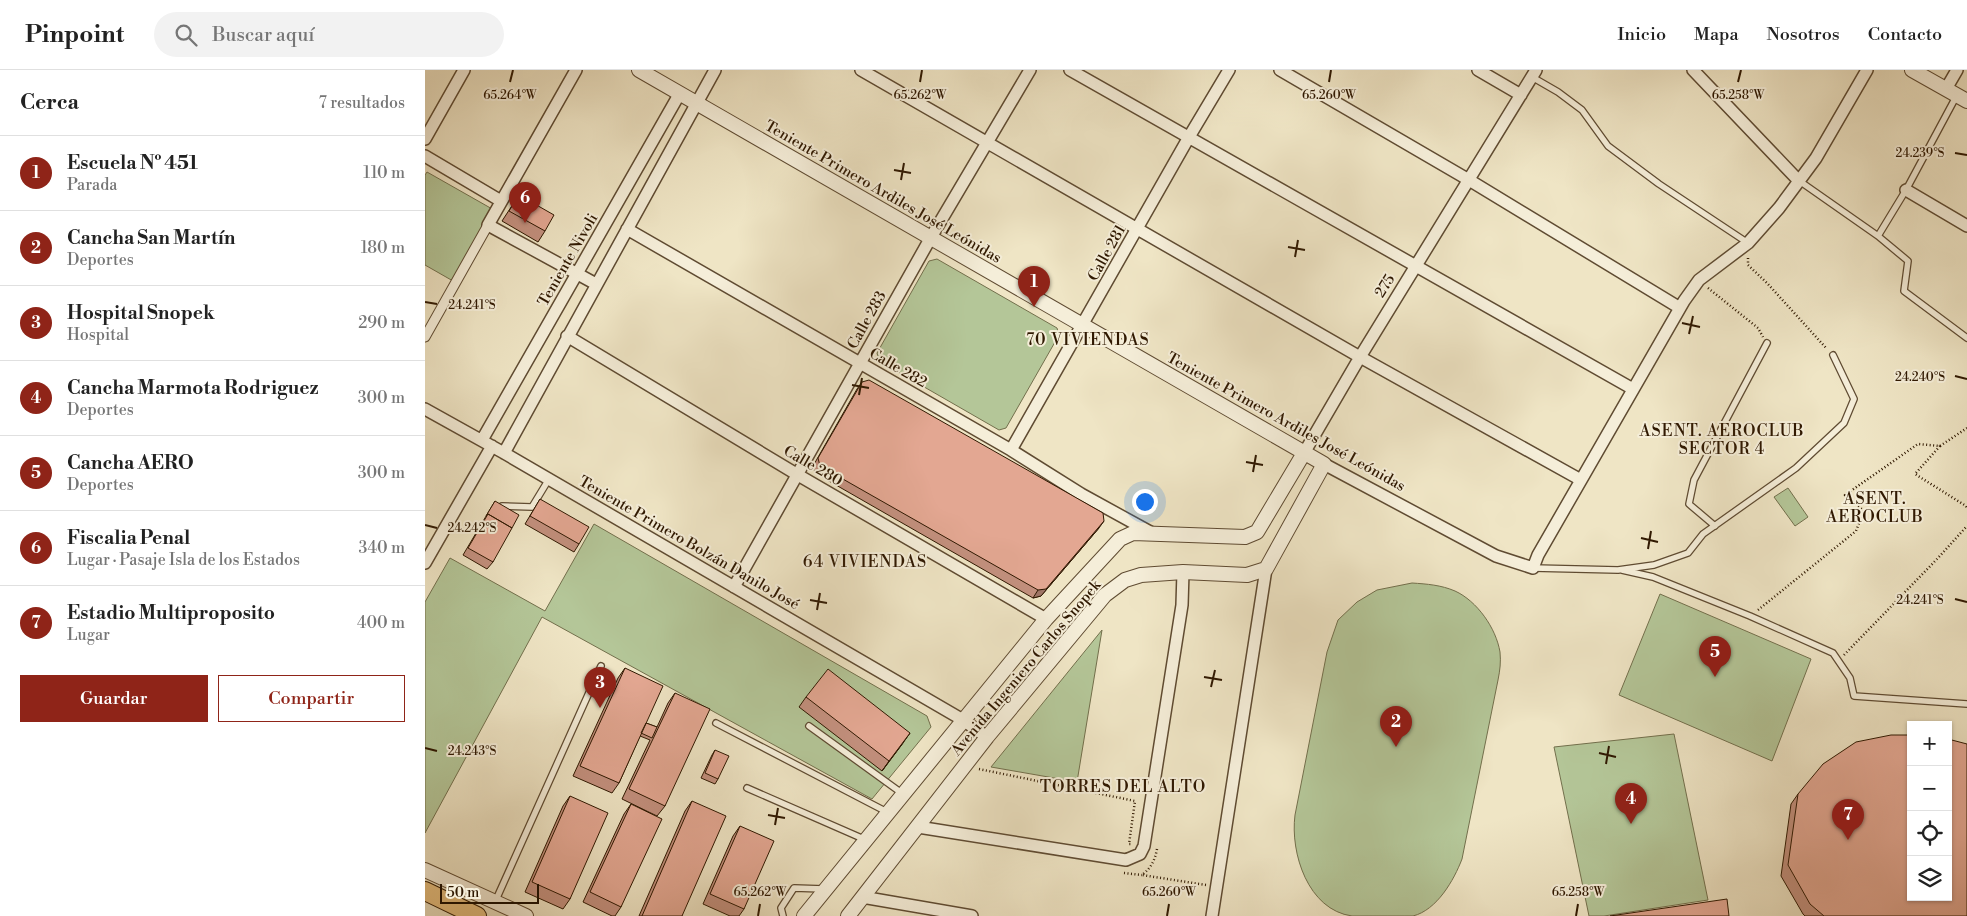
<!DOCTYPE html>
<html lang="es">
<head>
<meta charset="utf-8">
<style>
  body { margin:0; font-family:"Libre Bodoni",serif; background:#f2f2f2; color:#222 }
  .controls { position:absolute; right:15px; bottom:15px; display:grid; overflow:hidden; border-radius:0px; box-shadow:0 1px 4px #0004 }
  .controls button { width:45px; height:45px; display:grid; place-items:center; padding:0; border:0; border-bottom:1px solid #e0e0e0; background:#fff; color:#222; font:25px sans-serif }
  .scale { position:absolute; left:15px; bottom:12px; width:99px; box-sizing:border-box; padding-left:5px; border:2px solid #2f1801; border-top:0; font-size:14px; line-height:18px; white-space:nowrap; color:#2f1801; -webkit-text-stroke:4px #f5eed9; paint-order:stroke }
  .you { position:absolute; left:719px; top:431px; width:18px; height:18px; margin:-12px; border:4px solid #fff; border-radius:50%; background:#1a73e8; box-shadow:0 0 0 8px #1a73e833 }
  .badge { display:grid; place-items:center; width:32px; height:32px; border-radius:50%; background:#8f2418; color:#fff; font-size:16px; font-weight:700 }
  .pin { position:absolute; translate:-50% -41px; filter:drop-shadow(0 1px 2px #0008) }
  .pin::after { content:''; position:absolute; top:26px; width:18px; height:15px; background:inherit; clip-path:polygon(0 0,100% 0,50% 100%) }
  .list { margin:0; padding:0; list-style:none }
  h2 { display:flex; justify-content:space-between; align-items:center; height:65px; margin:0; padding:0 20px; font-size:21px }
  h2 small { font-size:16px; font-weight:400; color:#767676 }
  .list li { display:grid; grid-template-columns:32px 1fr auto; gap:15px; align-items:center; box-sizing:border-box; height:75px; padding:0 20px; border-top:1px solid #e0e0e0 }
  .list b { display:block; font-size:19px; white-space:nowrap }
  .list p { margin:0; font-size:16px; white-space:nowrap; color:#767676 }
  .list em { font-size:16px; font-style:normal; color:#767676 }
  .actions { display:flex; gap:10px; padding:15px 20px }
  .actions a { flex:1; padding:11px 0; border:1px solid #8f2418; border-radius:0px; text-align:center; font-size:18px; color:#8f2418 }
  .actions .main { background:#8f2418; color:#fff }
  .icon { flex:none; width:28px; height:28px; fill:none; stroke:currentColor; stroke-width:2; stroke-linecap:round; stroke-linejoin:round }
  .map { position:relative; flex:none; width:1542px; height:846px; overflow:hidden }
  header { display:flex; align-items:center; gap:30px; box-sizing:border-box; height:70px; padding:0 25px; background:#fff; border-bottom:1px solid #e0e0e0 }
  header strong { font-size:24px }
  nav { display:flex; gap:28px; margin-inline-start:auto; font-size:18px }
  .search { width:350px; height:45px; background:#f2f2f2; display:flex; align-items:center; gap:12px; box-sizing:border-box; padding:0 18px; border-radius:28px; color:#767676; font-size:19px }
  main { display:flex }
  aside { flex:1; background:#fff }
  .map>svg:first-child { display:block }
  .green { fill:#b4c698; stroke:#726f4c }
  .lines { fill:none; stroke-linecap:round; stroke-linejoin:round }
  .service-casing { stroke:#5f4b32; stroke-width:8 }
  .pedestrian-casing { stroke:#5f4b32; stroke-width:11 }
  .minor-casing { stroke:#5f4b32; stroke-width:14 }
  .tertiary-casing { stroke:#5f4b32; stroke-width:16 }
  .primary-casing { stroke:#2f1801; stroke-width:20 }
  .path { stroke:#2f1801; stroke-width:2.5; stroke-dasharray:1 2.5; stroke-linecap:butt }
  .service { stroke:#f5eed9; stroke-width:5.5 }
  .pedestrian { stroke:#f5eed9; stroke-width:9 }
  .minor { stroke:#f5eed9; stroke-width:11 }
  .tertiary { stroke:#f5eed9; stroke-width:14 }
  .primary { stroke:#e8c282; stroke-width:18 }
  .wall { fill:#c3907e; stroke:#2f1801 }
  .shaded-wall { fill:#9f7566; stroke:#2f1801 }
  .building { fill:#e3a792; stroke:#2f1801 }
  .ticks { fill:none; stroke:#2f1801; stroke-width:2 }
  .labels { text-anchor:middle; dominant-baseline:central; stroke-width:4; stroke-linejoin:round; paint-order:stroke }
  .street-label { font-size:15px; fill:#2f1801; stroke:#f5eed9 }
  .neighbourhood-label { font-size:16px; letter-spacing:1px; fill:#2f1801; stroke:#f5eed9 }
  .ticks-label { font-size:12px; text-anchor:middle; fill:#2f1801; stroke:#f5eed9; stroke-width:4; stroke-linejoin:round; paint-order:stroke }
</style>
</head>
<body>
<header>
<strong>Pinpoint</strong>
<div class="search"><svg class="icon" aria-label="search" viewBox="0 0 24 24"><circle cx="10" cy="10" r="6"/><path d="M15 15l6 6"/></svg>Buscar aquí</div>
<nav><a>Inicio</a><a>Mapa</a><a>Nosotros</a><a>Contacto</a></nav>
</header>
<main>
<aside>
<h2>Cerca<small>7 resultados</small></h2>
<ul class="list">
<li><span class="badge">1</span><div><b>Escuela Nº 451</b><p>Parada</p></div><em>110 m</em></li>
<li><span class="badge">2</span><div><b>Cancha San Martín</b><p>Deportes</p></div><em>180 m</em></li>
<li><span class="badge">3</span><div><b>Hospital Snopek</b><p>Hospital</p></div><em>290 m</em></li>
<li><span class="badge">4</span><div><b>Cancha Marmota Rodriguez</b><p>Deportes</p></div><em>300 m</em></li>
<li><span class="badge">5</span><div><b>Cancha AERO</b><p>Deportes</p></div><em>300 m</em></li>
<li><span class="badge">6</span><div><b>Fiscalia Penal</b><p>Lugar · Pasaje Isla de los Estados</p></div><em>340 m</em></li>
<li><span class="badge">7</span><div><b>Estadio Multiproposito</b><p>Lugar</p></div><em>400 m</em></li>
</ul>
<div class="actions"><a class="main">Guardar</a><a>Compartir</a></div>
</aside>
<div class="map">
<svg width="1542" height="846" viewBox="0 0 1542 846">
  <rect width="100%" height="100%" fill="#efe5c5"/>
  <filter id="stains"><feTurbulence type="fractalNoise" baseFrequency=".004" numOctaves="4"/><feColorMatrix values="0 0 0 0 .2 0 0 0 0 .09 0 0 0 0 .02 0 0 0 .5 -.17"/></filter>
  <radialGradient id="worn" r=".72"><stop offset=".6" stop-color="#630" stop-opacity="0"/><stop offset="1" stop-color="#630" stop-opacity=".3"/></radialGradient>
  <path class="green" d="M 2,102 L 69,140 L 28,211 L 0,195 L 0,105 Z
    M 512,189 L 632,258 L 634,265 L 581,358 L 574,360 L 454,291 L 452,283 L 504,191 Z
    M 1363,418 L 1383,447 L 1370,456 L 1349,427 Z
    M 169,454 L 502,646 L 506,657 L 447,729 L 117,547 L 0,763 L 0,532 L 25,488 L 120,541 Z
    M 987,513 C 1002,514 1016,515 1030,521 C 1052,531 1071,558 1075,582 C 1076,592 1075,600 1073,610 L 1037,789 C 1029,810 1012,840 988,846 C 978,846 964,846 954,846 C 945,846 936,846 927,846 C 883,840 865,783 870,745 L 902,582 L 913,550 L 932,532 L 952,520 Z
    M 1235,524 L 1386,589 L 1347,691 L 1194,625 Z
    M 677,560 L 652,712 L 566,697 Z
    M 1249,664 L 1283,830 L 1179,846 L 1164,846 L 1129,677 Z"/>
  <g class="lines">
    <g class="service-casing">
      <path id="service" d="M 1107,7 L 1133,22 L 1157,40 L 1183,76 L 1234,114 L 1323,173
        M 1373,110 L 1453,166 L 1483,191 L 1479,221 L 1542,268
        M 1453,166 L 1481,120 L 1532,25
        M 77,436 L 107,437 L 124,409
        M 1290,456 L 1264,434 L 1269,410 L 1342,273
        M 1108,498 L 1193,500 L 1229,495 L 1263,483 L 1278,464 L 1371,398 L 1419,353 L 1429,329 L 1408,285
        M 1197,500 L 1228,507 L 1325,546 L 1408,583 L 1425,608 L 1429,626 L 1542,634
        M 291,653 L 462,742
        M 384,656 L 478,724
        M 322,718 L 441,770
        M 70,832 L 176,596
        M 358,846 L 356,838 L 369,818 L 399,819"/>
    </g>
    <g class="pedestrian-casing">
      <path id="pedestrian" d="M 0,267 L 63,155"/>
    </g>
    <g class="minor-casing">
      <path id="minor" d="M 151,0 L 63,155 L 171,214
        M 436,0 L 935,287 L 1156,410
        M 645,0 L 1208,319
        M 855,0 L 1044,110 L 1255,238
        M 1053,0 L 1096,25
        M 1268,0 L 1373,110
        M 1521,19 L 1532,0
        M 0,69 L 39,0
        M 0,86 L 76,131
        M 1481,120 L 1542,156
        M 202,159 L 586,380 L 656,424 L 727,463
        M 142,266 L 373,405 L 621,549
        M 0,339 L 79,383 L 538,650 L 562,667
        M 57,370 L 255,23
        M 586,380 L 764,67 L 804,0
        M 79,383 L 290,0
        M 879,383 L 935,287 L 1111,0
        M 899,394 L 1071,486 L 1108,498 L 1113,485 L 1259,231 L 1274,210 L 1323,173 L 1354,138 L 1391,88 L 1442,0
        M 0,493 L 67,376
        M 309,517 L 505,169 L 605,0
        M 493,757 L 701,790 L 715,784 L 719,776 L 757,535 L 758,502
        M 437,827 L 547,846
        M 787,846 L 841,499"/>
    </g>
    <g class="tertiary-casing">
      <path id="tertiary" d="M 214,0 L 899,394 L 841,499 L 822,505 L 758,502 L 716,505 L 700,510 L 680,525 L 562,667 L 423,846
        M 1487,0 L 1542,31
        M 0,800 L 101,846
        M 379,846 L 621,549 L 695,469 L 708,463 L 820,467 L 832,462 L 879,383"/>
    </g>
    <g class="primary-casing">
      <path id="primary" d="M 0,821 L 52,846"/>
    </g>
    <path class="path" d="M 1323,188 L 1323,195 L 1342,213 L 1402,279
      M 1283,218 L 1333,258 L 1338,267
      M 1515,376 L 1490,404 L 1541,436 L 1542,438
      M 1333,540 L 1431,461 L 1439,441 L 1420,425 L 1493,374 L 1515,376 L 1542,358
      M 1419,585 L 1513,488 L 1542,456
      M 554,699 L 710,731 L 704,774 L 707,774
      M 732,779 C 730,790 726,798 717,805 L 781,815
      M 699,803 L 717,805"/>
    <use href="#service" class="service"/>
    <use href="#pedestrian" class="pedestrian"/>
    <use href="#minor" class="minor"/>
    <use href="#tertiary" class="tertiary"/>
    <use href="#primary" class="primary"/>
  </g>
  <path class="wall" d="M 94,125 L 120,161 L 113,172 L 77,151 Z
    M 437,312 L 674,458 L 616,526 L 608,528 L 390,403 L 388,396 L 432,319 Z
    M 115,429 L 154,474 L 149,482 L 100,454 Z
    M 70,431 L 68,492 L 62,499 L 38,485 Z
    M 200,598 L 221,653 L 232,657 L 243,633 L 250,623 L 240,736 L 232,746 L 197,729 L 225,670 L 215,666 L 194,713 L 187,723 L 148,706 L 193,608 Z
    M 381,627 L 478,673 L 457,701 L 374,637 Z
    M 290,680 L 293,709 L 290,714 L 276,708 L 287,685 Z
    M 1373,724 L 1542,846 L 1380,846 L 1378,844 L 1356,806 L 1366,734 Z
    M 145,726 L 145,829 L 138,839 L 100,822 L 138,736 Z
    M 267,731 L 257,846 L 214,846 L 260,741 Z
    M 206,734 L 196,837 L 190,846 L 187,846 L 158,832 L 199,744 Z
    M 315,756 L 319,839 L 314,846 L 305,846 L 278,834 L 308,766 Z"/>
  <path class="shaded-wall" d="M 679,451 L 674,458 L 616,526 L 608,528 L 613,520 Z
    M 485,663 L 478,673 L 457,701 L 464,691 Z"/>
  <path class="building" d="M 94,125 L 129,145 L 120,161 L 84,141 Z
    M 444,310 L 678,443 L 679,451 L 621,519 L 613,520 L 395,396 L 393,388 L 437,312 Z
    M 115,429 L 164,457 L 154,474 L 105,446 Z
    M 70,431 L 94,445 L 87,458 L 63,444 L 61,446 Z
    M 63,444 L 87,458 L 68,492 L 43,478 Z
    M 200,598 L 238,616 L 194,713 L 155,696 Z
    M 403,599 L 485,663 L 464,691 L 381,627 Z
    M 250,623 L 285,639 L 240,736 L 204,719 Z
    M 221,653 L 232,657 L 227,668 L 216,663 Z
    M 1466,665 L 1486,665 L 1486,827 L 1523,827 L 1523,669 L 1542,674 L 1542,846 L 1399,846 L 1385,834 L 1363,795 L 1373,724 L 1398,694 L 1431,672 Z
    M 290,680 L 304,686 L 293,709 L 280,703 Z
    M 145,726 L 183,743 L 145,829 L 107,812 Z
    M 267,731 L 301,746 L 257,846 L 217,846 Z
    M 206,734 L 237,749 L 196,837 L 165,822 Z
    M 315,756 L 349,771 L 319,839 L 285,824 Z
    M 1302,829 L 1304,846 L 1185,846 Z"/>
  <path class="ticks" d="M 85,12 L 88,0M 495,12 L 497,0M 904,12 L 906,0M 1313,12 L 1316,0M 1530,83 L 1542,85M 469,100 L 486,103M 476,110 L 479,93M 863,177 L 880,180M 870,187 L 873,170M 0,232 L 12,234M 1257,253 L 1275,257M 1264,264 L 1268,246M 1530,306 L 1542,309M 427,315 L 444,318M 434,325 L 437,308M 821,392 L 838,395M 828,402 L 831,385M 0,455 L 12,458M 1216,468 L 1233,472M 1223,479 L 1226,461M 1530,529 L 1542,532M 385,530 L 402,533M 392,540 L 395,523M 779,607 L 797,610M 786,617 L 790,600M 0,678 L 12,681M 1174,683 L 1191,687M 1181,694 L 1184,676M 343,745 L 360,748M 350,755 L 353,738M 333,846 L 335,834M 742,846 L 744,834M 1151,846 L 1153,834"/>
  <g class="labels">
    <g class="street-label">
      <text transform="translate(458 122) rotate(30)">Teniente Primero Ardiles José Leónidas</text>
      <text transform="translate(682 183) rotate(-61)">Calle 281</text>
      <text transform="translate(143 190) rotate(-60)">Teniente Nivoli</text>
      <text transform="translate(960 216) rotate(-58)">275</text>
      <text transform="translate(442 250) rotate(-61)">Calle 283</text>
      <text transform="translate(473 298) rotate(30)">Calle 282</text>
      <text transform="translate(861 352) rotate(29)">Teniente Primero Ardiles José Leónidas</text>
      <text transform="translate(388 396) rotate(30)">Calle 280</text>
      <text transform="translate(264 473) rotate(30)">Teniente Primero Bolzán Danilo José</text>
      <text transform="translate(601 598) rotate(-50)">Avenida Ingeniero Carlos Snopek</text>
    </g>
    <g class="neighbourhood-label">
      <text x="663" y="270">70 VIVIENDAS</text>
      <text x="1297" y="361">ASENT. AEROCLUB<tspan x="1297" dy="18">SECTOR 4</tspan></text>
      <text x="1450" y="429">ASENT.<tspan x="1450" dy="18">AEROCLUB</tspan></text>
      <text x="440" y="492">64 VIVIENDAS</text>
      <text x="698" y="717">TORRES DEL ALTO</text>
    </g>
  </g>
  <g class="ticks-label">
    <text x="85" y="29">65.264°W</text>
    <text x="495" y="29">65.262°W</text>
    <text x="904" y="29">65.260°W</text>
    <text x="1313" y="29">65.258°W</text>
    <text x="1495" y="87">24.239°S</text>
    <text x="47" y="239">24.241°S</text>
    <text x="1495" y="311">24.240°S</text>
    <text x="47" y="462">24.242°S</text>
    <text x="1495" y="534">24.241°S</text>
    <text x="47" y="685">24.243°S</text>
    <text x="335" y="826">65.262°W</text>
    <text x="744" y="826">65.260°W</text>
    <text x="1153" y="826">65.258°W</text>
  </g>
  <rect width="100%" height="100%" filter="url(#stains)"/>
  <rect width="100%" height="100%" fill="url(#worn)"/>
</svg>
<div class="controls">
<button>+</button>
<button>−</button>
<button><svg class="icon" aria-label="locate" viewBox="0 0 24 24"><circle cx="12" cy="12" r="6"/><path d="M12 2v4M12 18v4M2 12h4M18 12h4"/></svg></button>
<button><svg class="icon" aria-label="layers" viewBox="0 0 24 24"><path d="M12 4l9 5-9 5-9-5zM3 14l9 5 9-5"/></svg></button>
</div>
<div class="scale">50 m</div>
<div class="you"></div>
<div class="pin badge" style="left:609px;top:237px">1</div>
<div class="pin badge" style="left:971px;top:677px">2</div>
<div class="pin badge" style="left:175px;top:638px">3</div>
<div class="pin badge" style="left:1206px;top:754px">4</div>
<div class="pin badge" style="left:1290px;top:607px">5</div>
<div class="pin badge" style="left:100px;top:153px">6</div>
<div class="pin badge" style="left:1423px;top:770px">7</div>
</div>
</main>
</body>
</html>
